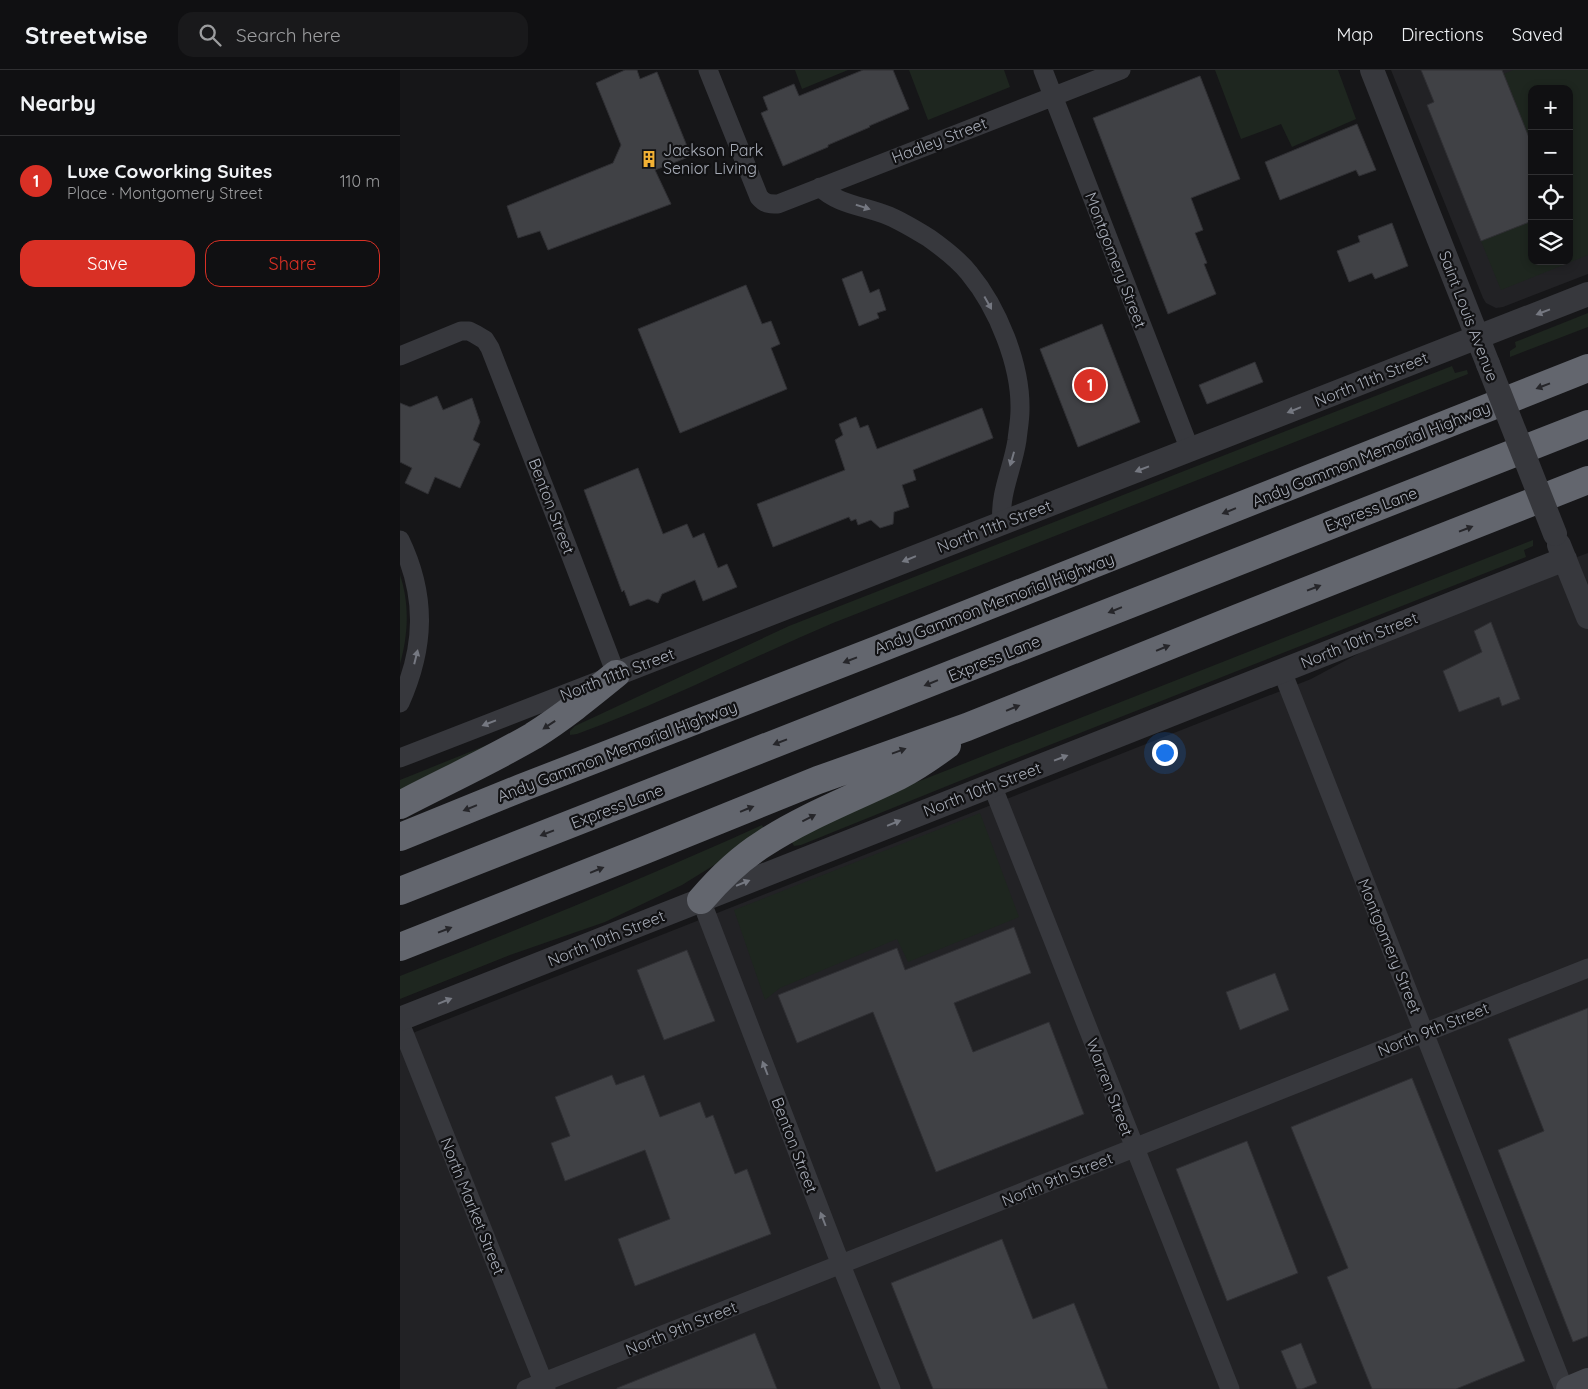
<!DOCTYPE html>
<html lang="en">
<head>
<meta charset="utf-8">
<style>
  body { margin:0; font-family:Quicksand,sans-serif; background:#19191b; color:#f1f3f6 }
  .controls { position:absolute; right:15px; top:15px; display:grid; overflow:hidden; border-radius:10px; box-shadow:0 2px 8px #0003 }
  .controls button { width:45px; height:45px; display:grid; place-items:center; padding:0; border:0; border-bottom:1px solid #303032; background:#101012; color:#f1f3f6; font:25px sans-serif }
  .you { position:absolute; left:764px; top:682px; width:18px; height:18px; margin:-12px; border:4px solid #fff; border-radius:50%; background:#1a73e8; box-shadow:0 0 0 8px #1a73e833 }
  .badge { display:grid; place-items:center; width:32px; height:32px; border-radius:50%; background:#d93025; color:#fff; font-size:16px; font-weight:700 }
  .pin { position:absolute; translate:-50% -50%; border:2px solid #fff; box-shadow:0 1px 5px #0006 }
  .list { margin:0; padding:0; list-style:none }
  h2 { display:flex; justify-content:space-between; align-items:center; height:65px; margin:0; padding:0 20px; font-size:21px }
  h2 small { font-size:16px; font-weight:400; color:#9c9d9f }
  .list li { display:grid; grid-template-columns:32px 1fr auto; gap:15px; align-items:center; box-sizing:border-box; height:90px; padding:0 20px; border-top:1px solid #303032 }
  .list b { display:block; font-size:19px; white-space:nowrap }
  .list p { margin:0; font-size:16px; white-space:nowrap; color:#9c9d9f }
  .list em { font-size:16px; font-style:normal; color:#9c9d9f }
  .actions { display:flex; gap:10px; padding:15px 20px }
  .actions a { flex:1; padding:11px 0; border:1px solid #d93025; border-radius:15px; text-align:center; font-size:18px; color:#d93025 }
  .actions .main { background:#d93025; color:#fff }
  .icon { flex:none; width:28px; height:28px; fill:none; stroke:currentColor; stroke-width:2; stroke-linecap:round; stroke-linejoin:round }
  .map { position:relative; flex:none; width:1188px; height:1319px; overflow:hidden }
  header { display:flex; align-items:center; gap:30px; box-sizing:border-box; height:70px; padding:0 25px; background:#101012; border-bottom:1px solid #303032 }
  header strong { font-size:24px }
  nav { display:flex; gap:28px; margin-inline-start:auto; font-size:18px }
  .search { width:350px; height:45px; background:#19191b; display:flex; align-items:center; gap:12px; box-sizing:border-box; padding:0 18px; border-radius:15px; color:#9c9d9f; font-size:19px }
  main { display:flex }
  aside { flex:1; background:#101012 }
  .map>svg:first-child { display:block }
  .built { fill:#222225; fill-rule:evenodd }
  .green { fill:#1e261f }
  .building { fill:#404145; stroke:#303034 }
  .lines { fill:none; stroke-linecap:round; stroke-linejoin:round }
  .minor { stroke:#37383d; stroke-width:19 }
  .tertiary { stroke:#37383d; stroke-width:24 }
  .secondary { stroke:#45474d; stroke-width:26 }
  .motorway { stroke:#63666e; stroke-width:28 }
  .tertiary-bridge { stroke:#37383d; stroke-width:24 }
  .oneway { fill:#757881 }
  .oneway2 { fill:#26262a }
  .labels { text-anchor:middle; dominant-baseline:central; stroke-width:4.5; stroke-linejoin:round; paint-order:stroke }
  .street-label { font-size:16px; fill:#a8adb8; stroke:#111113 }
  .poi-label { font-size:16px; fill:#a8adb8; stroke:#111113; text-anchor:start }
</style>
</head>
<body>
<header>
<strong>Streetwise</strong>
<div class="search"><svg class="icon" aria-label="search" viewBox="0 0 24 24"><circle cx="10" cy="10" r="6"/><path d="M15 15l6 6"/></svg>Search here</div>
<nav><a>Map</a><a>Directions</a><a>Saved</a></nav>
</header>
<main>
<aside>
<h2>Nearby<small></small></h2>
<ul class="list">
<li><span class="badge">1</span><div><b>Luxe Coworking Suites</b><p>Place · Montgomery Street</p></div><em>110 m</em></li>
</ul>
<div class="actions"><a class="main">Save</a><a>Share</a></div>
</aside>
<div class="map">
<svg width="1188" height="1319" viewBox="0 0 1188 1319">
  <rect width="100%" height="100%" fill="#161618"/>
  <path class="built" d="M 991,0 L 1188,0 L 1188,204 L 1103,237 L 1096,238 L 1086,233 L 1083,228 ZM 1132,19 L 1169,19 L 1169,191 L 1132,191 Z
    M 1188,483 L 1188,1319 L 0,1319 L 0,968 L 911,609 L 1055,532 Z"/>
  <path class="green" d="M 395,0 L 448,0 L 402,19 Z
    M 509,0 L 604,0 L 610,17 L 528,50 Z
    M 815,0 L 938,0 L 956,49 L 892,77 L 881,54 L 841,69 Z
    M 1113,0 L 1188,0 L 1188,185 L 1101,220 L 1081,171 L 1132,151 L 1132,191 L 1169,191 L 1169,19 L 1132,19 L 1132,75 L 1104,4 Z
    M 1188,243 L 1188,257 L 1110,287 L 1110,281 L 1116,277 L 1115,272 Z
    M 1052,296 L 1055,303 L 1067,300 L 1068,304 L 433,553 C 348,589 265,632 177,664 L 170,665 L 170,661 L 175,656 L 389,556 Z
    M 1133,470 L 1133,476 L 1124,480 L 1126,487 L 609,691 L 401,775 L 394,776 L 390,769 L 484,725 Z
    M 0,505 C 10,534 8,566 0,594 Z
    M 97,671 L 0,725 L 0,710 Z
    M 580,743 L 619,847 L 508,892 L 497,869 L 380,918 L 365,930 L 334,840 Z
    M 362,755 L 366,763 L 282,815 L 205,852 L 110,885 L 0,929 L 0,906 C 122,858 243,809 362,755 Z"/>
  <path class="building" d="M 225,0 L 237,0 L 240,9 L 257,2 L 291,86 L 255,100 L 271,134 L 148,180 L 140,161 L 118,168 L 107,136 L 213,93 L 221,75 L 196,13 Z
    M 463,0 L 493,0 L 509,39 L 469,56 L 470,57 L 428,75 L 428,77 L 383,96 L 361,43 L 368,40 L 363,27 L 394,14 L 399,26 Z
    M 1021,0 L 1102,0 L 1132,75 L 1132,151 L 1081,171 L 1027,35 L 1034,32 Z
    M 800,6 L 840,109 L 791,128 L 803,160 L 795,163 L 807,193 L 804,194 L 816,224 L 768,244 L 693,48 Z
    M 957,54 L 976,100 L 959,106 L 956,100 L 880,130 L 865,92 Z
    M 992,153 L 1008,196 L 975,209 L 972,203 L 949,212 L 937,181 L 960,172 L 958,166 Z
    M 462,201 L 470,223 L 479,219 L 486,240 L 477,243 L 479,248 L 459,256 L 442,209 Z
    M 346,215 L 362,254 L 371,251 L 380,274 L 371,278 L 387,319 L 280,363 L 238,259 Z
    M 702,254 L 740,352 L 678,377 L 640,279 Z
    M 855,292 L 863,312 L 807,334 L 799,315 Z
    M 37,326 L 43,340 L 72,328 L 80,352 L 73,370 L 80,374 L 60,418 L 35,407 L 28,424 L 5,413 L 12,398 L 0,392 L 0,333 L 10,337 Z
    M 582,338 L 593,368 L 513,400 L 516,410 L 502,415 L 509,437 L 494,442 L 493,454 L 480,458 L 471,450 L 458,455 L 456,449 L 451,451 L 449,447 L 373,477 L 357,434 L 445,400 L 435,370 L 443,365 L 439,354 L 456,347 L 460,358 L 468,355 L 477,379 Z
    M 238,398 L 263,464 L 287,454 L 293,468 L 304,463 L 318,498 L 327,494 L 337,517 L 303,531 L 295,510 L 262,524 L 258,533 L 248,529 L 230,536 L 224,520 L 222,522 L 184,420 Z
    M 1091,552 L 1120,629 L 1102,636 L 1099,627 L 1059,642 L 1043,601 L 1082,582 L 1074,561 Z
    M 614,857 L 631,903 L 554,933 L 573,982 L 649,952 L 684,1044 L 536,1102 L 473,942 L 397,973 L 378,925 L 497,878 L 505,900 Z
    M 287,880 L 315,951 L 264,970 L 237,900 Z
    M 875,903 L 889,940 L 840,960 L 826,922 Z
    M 1188,938 L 1188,1266 L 1173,1272 L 1098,1080 L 1144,1061 L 1108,969 Z
    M 212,1005 L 216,1015 L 244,1005 L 260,1047 L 300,1032 L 306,1048 L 313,1045 L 335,1104 L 347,1099 L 371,1164 L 235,1216 L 218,1169 L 270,1149 L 245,1080 L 165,1111 L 151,1073 L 170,1066 L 155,1027 Z
    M 1012,1008 L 1125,1291 L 1056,1319 L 972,1319 L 927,1207 L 948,1198 L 891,1057 Z
    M 847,1071 L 898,1203 L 827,1231 L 776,1099 Z
    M 602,1169 L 633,1249 L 674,1233 L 708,1319 L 533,1319 L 491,1213 Z
    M 355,1263 L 377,1319 L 217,1319 L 217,1318 Z
    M 901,1273 L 917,1313 L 902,1319 L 897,1319 L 881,1281 Z"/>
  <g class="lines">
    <path class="minor" d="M 308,0 L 359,127 C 365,134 369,134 378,134 L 721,0
      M 643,0 L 790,380
      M 420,117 C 438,135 466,136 489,146 C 503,152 516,160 529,168 C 543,178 558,189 569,203 C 598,238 621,295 620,340 C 620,350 618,360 617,370 C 613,398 599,423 602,452
      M 0,286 L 61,261 L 69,261 L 75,264 L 85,270 L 90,278 L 171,486 L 216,604 L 0,688
      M 0,470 C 27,526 25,577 0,633
      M 882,601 L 1164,1319
      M 592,715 L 830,1319
      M 301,830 L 441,1195 L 491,1319
      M 0,953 L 146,1319
      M 126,1319 L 1188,898"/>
    <path class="tertiary" d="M 972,0 L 1088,294
      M 1159,475 L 1188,547
      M 216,604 L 1188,224
      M 0,949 L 1165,489"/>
    <path class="secondary" d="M 1169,1319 L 1188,1311"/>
    <path class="motorway" d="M 0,735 C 44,712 90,691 133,666 C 162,648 189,626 216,604
      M 0,767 L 121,718 L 479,579 L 1188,298
      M 0,821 L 1188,354
      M 301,830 C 319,809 339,789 363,774 C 406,746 454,728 499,706 C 516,697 532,686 547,675
      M 0,877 L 245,780 L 418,710 L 567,657 L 838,548 L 1188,410"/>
    <path class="tertiary-bridge" d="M 1088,294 L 1155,464"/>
  </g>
  <defs><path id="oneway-solid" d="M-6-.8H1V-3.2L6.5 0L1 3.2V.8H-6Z" transform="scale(1.25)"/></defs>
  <g class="oneway">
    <use href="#oneway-solid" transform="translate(463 137) rotate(17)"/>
    <use href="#oneway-solid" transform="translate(588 233) rotate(61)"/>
    <use href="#oneway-solid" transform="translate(1143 242) rotate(159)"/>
    <use href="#oneway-solid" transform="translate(894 340) rotate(158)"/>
    <use href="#oneway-solid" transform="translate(612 389) rotate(106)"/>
    <use href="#oneway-solid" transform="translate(742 399) rotate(159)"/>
    <use href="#oneway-solid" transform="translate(509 489) rotate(158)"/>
    <use href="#oneway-solid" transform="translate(16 587) rotate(-76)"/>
    <use href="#oneway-solid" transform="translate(89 653) rotate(159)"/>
    <use href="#oneway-solid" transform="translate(661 688) rotate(-21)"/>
    <use href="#oneway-solid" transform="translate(494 753) rotate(-22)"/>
    <use href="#oneway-solid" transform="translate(343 813) rotate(-22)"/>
    <use href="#oneway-solid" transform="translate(45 931) rotate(-22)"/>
    <use href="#oneway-solid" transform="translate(365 998) rotate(-111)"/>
    <use href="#oneway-solid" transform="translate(423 1149) rotate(-111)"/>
  </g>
  <g class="oneway2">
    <use href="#oneway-solid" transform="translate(1143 316) rotate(159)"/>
    <use href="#oneway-solid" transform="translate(829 441) rotate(158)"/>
    <use href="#oneway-solid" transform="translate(1066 459) rotate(-21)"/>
    <use href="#oneway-solid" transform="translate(914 518) rotate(-21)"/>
    <use href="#oneway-solid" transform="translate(715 540) rotate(158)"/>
    <use href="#oneway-solid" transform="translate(763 578) rotate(-22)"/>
    <use href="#oneway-solid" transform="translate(450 590) rotate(159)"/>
    <use href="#oneway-solid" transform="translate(531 613) rotate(158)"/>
    <use href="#oneway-solid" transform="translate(613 638) rotate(-22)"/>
    <use href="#oneway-solid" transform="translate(149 655) rotate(146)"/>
    <use href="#oneway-solid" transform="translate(380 672) rotate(159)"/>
    <use href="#oneway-solid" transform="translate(499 681) rotate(-20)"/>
    <use href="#oneway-solid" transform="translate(70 738) rotate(158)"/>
    <use href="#oneway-solid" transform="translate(347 739) rotate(-22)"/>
    <use href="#oneway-solid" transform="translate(409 748) rotate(-27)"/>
    <use href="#oneway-solid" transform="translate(147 763) rotate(159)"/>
    <use href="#oneway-solid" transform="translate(197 800) rotate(-22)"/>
    <use href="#oneway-solid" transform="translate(45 860) rotate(-21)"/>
  </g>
  <defs>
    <g id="building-bare" transform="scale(1.35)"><path d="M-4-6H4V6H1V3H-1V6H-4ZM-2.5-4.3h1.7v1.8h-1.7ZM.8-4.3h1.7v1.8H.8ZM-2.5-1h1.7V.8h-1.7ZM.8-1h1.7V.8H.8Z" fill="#f2b134" stroke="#111113" stroke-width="2.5" paint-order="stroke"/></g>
  </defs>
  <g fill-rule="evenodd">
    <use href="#building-bare" x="249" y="89"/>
  </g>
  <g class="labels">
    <g class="street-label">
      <text transform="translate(539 70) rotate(-21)">Hadley Street</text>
      <text transform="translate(716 190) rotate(69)">Montgomery Street</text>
      <text transform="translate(1069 246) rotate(69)">Saint Louis Avenue</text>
      <text transform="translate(971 309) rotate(-22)">North 11th Street</text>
      <text transform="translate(971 384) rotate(-22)">Andy Gammon Memorial Highway</text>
      <text transform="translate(152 436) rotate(69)">Benton Street</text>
      <text transform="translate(971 439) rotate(-21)">Express Lane</text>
      <text transform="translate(594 456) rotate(-21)">North 11th Street</text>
      <text transform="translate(594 533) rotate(-21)">Andy Gammon Memorial Highway</text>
      <text transform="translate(959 570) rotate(-22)">North 10th Street</text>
      <text transform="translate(594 588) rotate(-22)">Express Lane</text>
      <text transform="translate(217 604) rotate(-21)">North 11th Street</text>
      <text transform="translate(217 681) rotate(-21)">Andy Gammon Memorial Highway</text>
      <text transform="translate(582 719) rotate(-21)">North 10th Street</text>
      <text transform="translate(217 736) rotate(-21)">Express Lane</text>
      <text transform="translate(206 868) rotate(-22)">North 10th Street</text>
      <text transform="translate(990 876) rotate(68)">Montgomery Street</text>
      <text transform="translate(1033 959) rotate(-22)">North 9th Street</text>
      <text transform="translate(710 1017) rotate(69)">Warren Street</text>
      <text transform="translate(395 1075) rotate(69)">Benton Street</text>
      <text transform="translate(657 1109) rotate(-22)">North 9th Street</text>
      <text transform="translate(73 1136) rotate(68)">North Market Street</text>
      <text transform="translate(281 1258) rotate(-22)">North 9th Street</text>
    </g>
    <g class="poi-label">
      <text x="263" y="80">Jackson Park<tspan x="263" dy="18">Senior Living</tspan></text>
    </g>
  </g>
</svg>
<div class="controls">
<button>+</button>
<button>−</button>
<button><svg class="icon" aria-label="locate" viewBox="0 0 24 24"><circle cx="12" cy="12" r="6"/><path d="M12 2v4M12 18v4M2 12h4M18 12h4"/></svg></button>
<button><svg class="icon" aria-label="layers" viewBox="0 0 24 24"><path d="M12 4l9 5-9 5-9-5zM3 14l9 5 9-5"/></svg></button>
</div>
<div class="you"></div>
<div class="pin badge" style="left:690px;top:315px">1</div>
</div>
</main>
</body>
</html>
